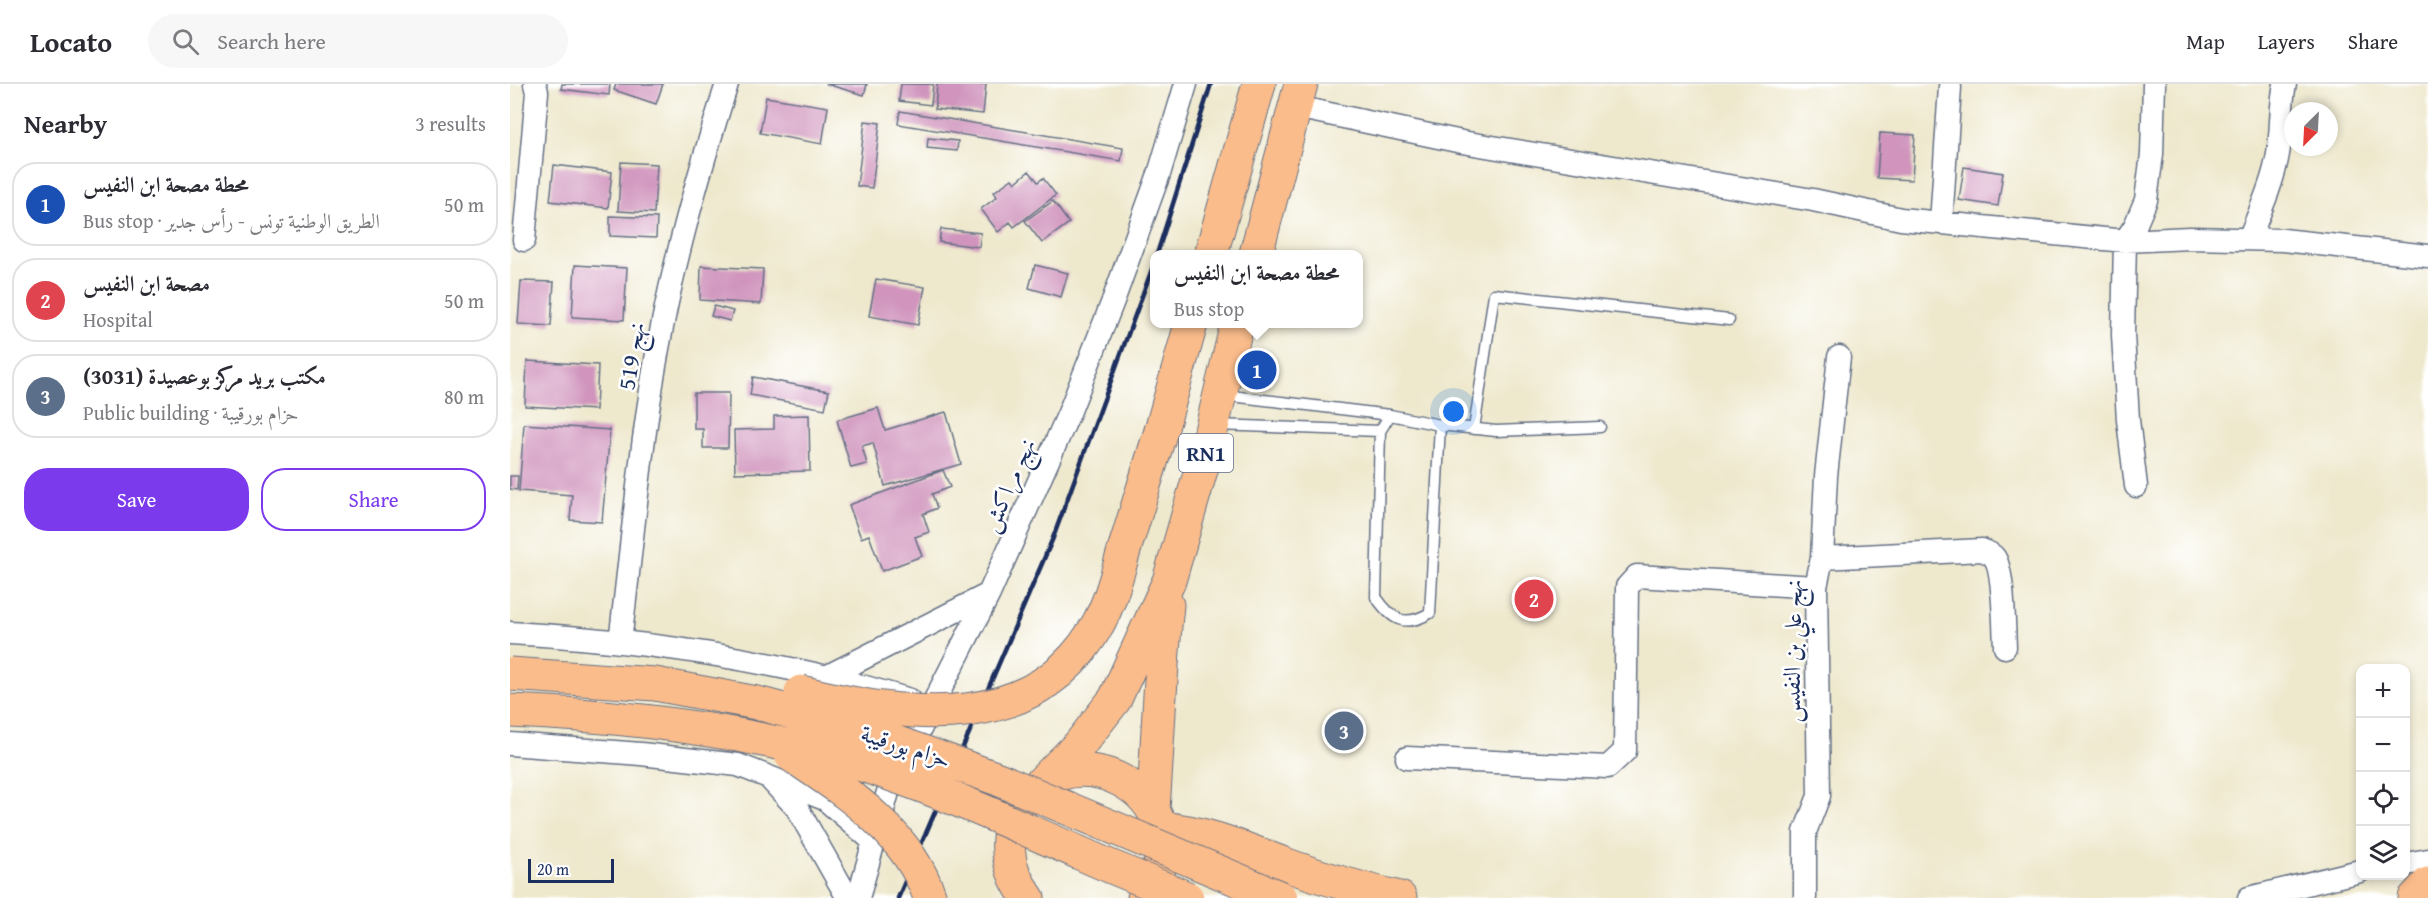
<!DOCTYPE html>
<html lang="en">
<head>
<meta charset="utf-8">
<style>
  body { margin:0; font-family:"Gentium Book Plus",Amiri,serif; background:#f7f7f7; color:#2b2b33 }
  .controls { position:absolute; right:18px; bottom:18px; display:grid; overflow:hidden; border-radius:12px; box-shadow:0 3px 9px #0003 }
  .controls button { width:54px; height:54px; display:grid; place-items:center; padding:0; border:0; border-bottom:2px solid #e1e1e2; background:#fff; color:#2b2b33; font:30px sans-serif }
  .compass { position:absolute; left:1774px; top:18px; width:54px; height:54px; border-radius:50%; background:#fff; box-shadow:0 3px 9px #0003; rotate:204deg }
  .scale { position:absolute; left:18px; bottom:15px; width:86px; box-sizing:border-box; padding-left:6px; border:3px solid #1b2f5e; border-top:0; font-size:16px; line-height:21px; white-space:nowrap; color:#1b2f5e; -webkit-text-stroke:4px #fff; paint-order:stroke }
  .you { position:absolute; left:944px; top:328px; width:21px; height:21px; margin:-15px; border:4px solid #fff; border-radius:50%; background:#1a73e8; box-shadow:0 0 0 9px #1a73e833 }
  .badge { display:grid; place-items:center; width:39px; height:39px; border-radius:50%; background:#7c3aed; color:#fff; font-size:20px; font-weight:700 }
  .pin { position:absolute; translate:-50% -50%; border:3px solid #fff; box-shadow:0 2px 6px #0006 }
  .popup { position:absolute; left:640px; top:166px; width:213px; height:78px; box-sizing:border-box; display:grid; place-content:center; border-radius:12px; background:#fff; filter:drop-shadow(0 2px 4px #0005); font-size:20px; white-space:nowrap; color:#7c7c81 }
  .popup b { font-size:22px; color:#2b2b33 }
  .popup::after { content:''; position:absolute; left:50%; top:100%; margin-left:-12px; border:12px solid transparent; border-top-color:#fff }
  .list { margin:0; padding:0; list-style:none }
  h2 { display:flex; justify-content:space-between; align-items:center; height:78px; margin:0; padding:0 24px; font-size:26px }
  h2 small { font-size:20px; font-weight:400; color:#7c7c81 }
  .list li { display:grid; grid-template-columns:39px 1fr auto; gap:18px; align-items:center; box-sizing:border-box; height:84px; margin:0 12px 12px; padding:0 12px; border:2px solid #e1e1e2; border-radius:24px }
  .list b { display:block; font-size:22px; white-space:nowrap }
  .list p { margin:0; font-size:20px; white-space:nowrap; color:#7c7c81 }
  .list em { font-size:20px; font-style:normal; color:#7c7c81 }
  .actions { display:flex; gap:12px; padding:18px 24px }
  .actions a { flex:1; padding:14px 0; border:2px solid #7c3aed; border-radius:24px; text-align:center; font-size:21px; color:#7c3aed }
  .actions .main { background:#7c3aed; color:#fff }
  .icon { flex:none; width:33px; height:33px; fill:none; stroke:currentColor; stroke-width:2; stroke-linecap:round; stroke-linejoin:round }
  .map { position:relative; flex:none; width:1918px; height:814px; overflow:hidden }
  header { display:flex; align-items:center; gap:36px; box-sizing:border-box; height:84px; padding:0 30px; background:#fff; border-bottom:2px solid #e1e1e2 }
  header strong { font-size:28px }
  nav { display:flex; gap:33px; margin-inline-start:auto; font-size:21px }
  .search { width:420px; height:54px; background:#f7f7f7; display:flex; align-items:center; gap:15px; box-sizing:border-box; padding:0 21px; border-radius:33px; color:#7c7c81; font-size:22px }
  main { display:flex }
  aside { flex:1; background:#fff }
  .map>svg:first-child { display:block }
  .building { fill:#d094bd }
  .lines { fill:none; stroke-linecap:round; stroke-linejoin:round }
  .lane-casing { stroke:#657084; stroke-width:13 }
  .street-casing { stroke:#657084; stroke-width:25 }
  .primary-casing { stroke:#657084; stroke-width:35 }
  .highway-casing { stroke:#657084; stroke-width:35 }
  .lane { stroke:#fff; stroke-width:10 }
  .street { stroke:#fff; stroke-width:22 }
  .primary { stroke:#fabc8b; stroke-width:33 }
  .highway { stroke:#fabc8b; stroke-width:33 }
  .rail { stroke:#1b2f5e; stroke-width:4.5 }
  .highway-bridge-casing { stroke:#657084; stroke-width:35; stroke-linecap:butt }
  .highway-bridge { stroke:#fabc8b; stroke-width:33 }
  .labels { text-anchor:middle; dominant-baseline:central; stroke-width:5; stroke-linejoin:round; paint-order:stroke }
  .shield { fill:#fff; stroke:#5f6d8e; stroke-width:1.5 }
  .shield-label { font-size:22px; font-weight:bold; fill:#1b2f5e }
  .street-label { font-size:24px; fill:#1b2f5e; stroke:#fff }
</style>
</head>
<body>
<header>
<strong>Locato</strong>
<div class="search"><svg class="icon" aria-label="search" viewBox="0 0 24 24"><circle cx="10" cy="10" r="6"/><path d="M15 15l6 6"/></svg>Search here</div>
<nav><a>Map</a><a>Layers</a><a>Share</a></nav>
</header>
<main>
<aside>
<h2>Nearby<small>3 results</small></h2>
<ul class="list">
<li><span class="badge" style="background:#1a4fb4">1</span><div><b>محطة مصحة ابن النفيس</b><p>Bus stop · الطريق الوطنية تونس - رأس جدير</p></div><em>50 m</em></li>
<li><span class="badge" style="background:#e0444e">2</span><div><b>مصحة ابن النفيس</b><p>Hospital</p></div><em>50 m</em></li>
<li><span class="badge" style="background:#5c6f8a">3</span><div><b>مكتب بريد مركز بوعصيدة (3031)</b><p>Public building · حزام بورقيبة</p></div><em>80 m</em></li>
</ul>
<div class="actions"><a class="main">Save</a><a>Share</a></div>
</aside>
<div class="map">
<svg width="1918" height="814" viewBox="0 0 1918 814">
  <rect width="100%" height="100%" fill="#fff"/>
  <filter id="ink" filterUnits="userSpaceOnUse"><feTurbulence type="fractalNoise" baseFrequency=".0167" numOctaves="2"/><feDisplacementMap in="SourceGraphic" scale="12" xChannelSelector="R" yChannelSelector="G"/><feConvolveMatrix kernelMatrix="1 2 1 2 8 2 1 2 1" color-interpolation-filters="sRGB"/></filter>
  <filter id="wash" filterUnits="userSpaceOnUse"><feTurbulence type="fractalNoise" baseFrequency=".008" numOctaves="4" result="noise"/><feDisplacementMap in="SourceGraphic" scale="24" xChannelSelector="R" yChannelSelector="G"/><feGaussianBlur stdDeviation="1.35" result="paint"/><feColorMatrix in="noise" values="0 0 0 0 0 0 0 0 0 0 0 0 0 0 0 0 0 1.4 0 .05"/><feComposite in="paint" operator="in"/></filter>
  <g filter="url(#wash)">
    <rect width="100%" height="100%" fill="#eee8cc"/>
    <g id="blocks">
      <path class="building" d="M 52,0 L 100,0 L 99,11 L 51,5 Z
        M 106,0 L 153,0 L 146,20 L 104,6 Z
        M 316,0 L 357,0 L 354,11 Z
        M 391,0 L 423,0 L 421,21 L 389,17 Z
        M 427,0 L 476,0 L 473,30 L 425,25 Z
        M 256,13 L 318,23 L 312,60 L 250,49 Z
        M 390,27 L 613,64 L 611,77 L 388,40 Z
        M 355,37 L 370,39 L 362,104 L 347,102 Z
        M 1370,49 L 1405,51 L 1402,96 L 1367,94 Z
        M 418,54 L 448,57 L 447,67 L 417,64 Z
        M 111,78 L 147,80 L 144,129 L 108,127 Z
        M 44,81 L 102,88 L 98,124 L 40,117 Z
        M 1454,83 L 1493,89 L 1488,122 L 1449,116 Z
        M 519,87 L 528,98 L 533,94 L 546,111 L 504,143 L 500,138 L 488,148 L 471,125 L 487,113 L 484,108 L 502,95 L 505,99 Z
        M 543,117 L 559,139 L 532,159 L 515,137 Z
        M 100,132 L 147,134 L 146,154 L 100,152 Z
        M 431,145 L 471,149 L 469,163 L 429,158 Z
        M 65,181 L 117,184 L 114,236 L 62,233 Z
        M 525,181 L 558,189 L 551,213 L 519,204 Z
        M 191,182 L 253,185 L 251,220 L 190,216 Z
        M 366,195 L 415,203 L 408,241 L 359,232 Z
        M 11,197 L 44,198 L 41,242 L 8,240 Z
        M 204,222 L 223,227 L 220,237 L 201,232 Z
        M 17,277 L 88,281 L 86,326 L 15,322 Z
        M 243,293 L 319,307 L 315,325 L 240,311 Z
        M 184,309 L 219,309 L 218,364 L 193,364 L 193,345 L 184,345 Z
        M 368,324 L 375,346 L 436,328 L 451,380 L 375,402 L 363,359 L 352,362 L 357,380 L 341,384 L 327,336 Z
        M 299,331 L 300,387 L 225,389 L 224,346 L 264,345 L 264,332 Z
        M 14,340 L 100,346 L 92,438 L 60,436 L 62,411 L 9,407 Z
        M 433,386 L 440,403 L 422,410 L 427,424 L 413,430 L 419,448 L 405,453 L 412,472 L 372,487 L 359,451 L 351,454 L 339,421 Z
        M 0,392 L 8,392 L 7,406 L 0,405 Z"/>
    </g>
  </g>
  <g filter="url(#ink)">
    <use href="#blocks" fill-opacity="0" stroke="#657084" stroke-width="1.5"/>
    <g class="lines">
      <g class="lane-casing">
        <path id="lane" d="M 713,311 L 880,331 L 930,341
          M 880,331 L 870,347 L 866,513 C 882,536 894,544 920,529 L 930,341 L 986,347 L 1090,343
          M 706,341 L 870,347
          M 964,345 L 984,210 L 1219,236"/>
      </g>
      <g class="street-casing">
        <path id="street" d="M 786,23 L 952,58 L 1303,116 L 1391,135 L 1615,157 L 1680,154 L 1773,156 L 1918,172
          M 1431,139 L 1440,3
          M 1739,155 C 1750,127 1763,99 1768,70 C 1772,47 1770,23 1775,0
          M 14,156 L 27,8 L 25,0
          M 1626,402 L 1618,336 L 1613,251 L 1615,157 L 1625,142 L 1636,116 L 1642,70 L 1644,0
          M 1312,474 L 1316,392 L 1329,273
          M 0,549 C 92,554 186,565 276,584 C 318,592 359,604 400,616
          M 110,558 C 123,452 132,343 153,238 C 169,157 192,78 217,0
          M 316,593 L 479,510
          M 0,660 L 131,670 L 228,681 L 315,715 L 363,757
          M 897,674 L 1098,683 L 1115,667 L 1117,503 L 1127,492 L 1306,503
          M 261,696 L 287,724 L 338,814
          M 1896,780 L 1918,776
          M 348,814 L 378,708 L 479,510 L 559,329 L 603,217 L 649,90 L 676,0
          M 1295,814 L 1295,748 L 1309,712 L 1306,503 L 1312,474 L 1472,466 C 1476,468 1481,469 1484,473 C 1494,485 1494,545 1495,563
          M 1739,814 L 1850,787"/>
      </g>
      <g class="primary-casing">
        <path id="primary" d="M 746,170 L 791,0
          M 531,699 L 570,660 L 605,615 L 659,497 L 695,372 L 727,240
          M 643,725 C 648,657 650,589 657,521
          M 518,814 C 501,792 493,765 503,737 C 543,631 707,709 634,814"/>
      </g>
      <g class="highway-casing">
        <path id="highway" d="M 701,170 L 749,0
          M 651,347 L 681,240
          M 650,744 C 696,748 732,764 774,780 C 812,794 851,805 890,814
          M 1905,814 L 1918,800"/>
      </g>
      <use href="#lane" class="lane"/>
      <use href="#street" class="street"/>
      <use href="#primary" class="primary"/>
      <use href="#highway" class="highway"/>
      <path class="rail" d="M 647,170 L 701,0
        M 388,814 L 543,454 L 645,177"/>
      <g class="highway-bridge-casing">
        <path id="highway-bridge" d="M 0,590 L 145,600 L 247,619 L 363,650 L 488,695 L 771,814
          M 291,608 C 398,634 527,653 589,538 C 602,514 608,486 616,460 C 628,422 639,384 651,347
          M 0,627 C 104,631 209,643 310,669 C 401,692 487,733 572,770 C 607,786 642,799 677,814
          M 281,671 C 336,708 399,748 420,814"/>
      </g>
      <use href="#highway-bridge" class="highway-bridge"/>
    </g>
  </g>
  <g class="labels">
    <rect class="shield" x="669" y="350" width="54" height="38" rx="4.5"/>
    <g class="shield-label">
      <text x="696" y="369">RN1</text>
    </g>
    <g class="street-label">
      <text transform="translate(121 272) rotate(-81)">نهج 519</text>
      <text transform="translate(498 401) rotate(-66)">نهج مراكش</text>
      <text transform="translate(1282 567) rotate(-89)">نهج علي بن النفيس</text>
      <text transform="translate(396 662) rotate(18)">حزام بورقيبة</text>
    </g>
  </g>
</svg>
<div class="controls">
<button>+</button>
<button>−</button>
<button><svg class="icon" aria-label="locate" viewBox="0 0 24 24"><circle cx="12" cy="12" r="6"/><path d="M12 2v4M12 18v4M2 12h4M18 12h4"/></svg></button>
<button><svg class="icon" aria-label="layers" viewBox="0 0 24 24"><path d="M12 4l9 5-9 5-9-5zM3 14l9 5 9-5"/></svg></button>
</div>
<svg class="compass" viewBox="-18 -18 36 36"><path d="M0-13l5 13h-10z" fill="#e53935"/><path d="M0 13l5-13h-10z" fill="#7c7c81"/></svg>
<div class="scale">20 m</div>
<div class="you"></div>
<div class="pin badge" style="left:747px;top:286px;background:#1a4fb4">1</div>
<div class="popup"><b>محطة مصحة ابن النفيس</b>Bus stop</div>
<div class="pin badge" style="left:1024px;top:515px;background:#e0444e">2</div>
<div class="pin badge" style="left:834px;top:647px;background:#5c6f8a">3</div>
</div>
</main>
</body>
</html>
